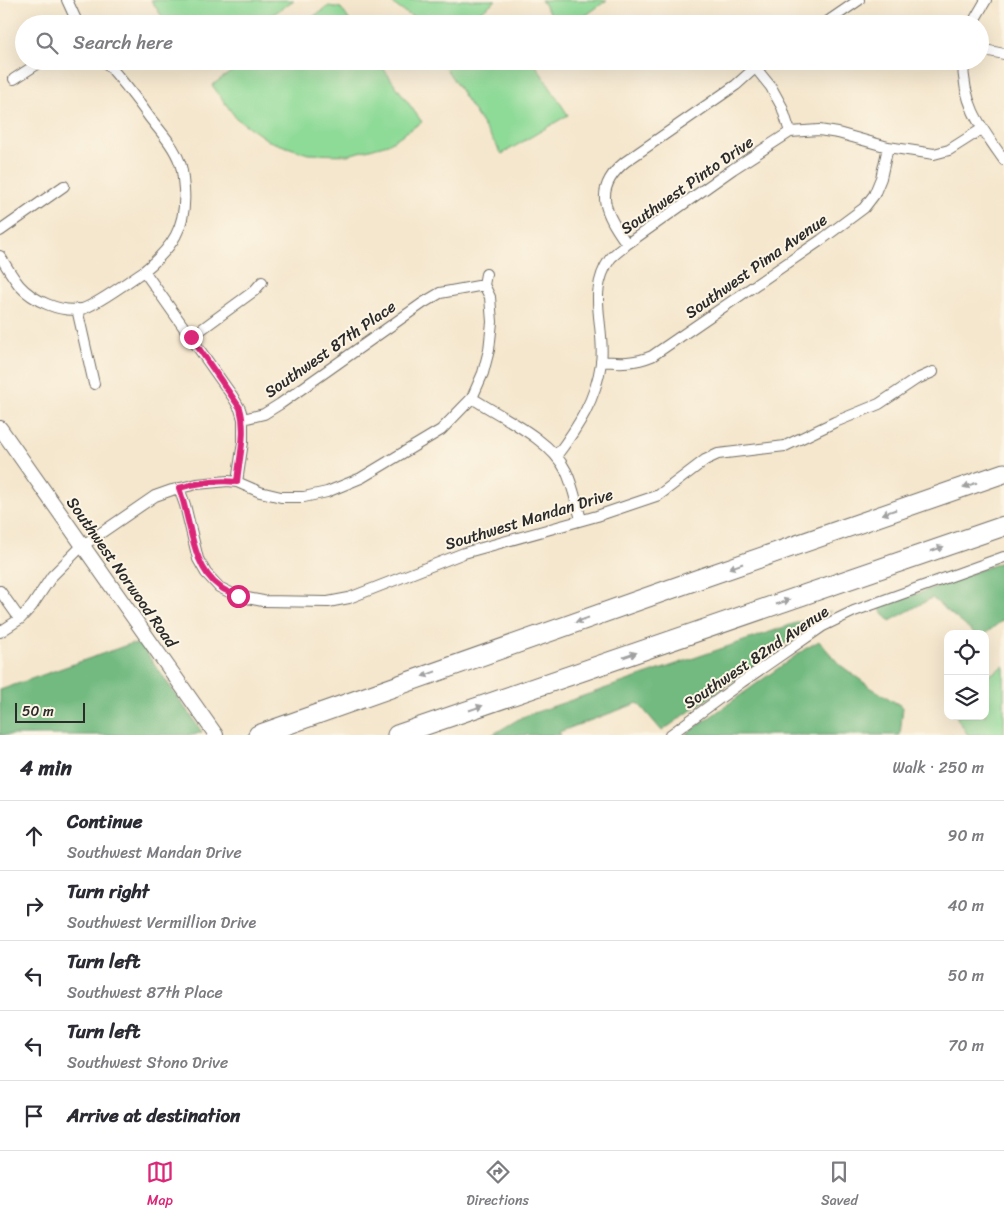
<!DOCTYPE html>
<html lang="en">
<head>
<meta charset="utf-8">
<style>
  body { margin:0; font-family:Sriracha,sans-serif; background:#f2f2f3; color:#2b2b33 }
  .controls { position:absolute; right:15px; bottom:15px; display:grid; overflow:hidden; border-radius:10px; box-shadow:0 5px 20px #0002 }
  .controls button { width:45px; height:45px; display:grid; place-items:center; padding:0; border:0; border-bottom:1px solid #e1e1e2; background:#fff; color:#2b2b33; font:25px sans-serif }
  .scale { position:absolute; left:15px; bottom:12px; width:70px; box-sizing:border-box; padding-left:5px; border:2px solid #2b2b2b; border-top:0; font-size:14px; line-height:18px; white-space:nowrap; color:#2b2b2b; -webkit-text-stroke:4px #fcf5e5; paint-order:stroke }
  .stop { position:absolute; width:15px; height:15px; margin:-11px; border:4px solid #db2777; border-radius:50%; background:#fff }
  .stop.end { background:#db2777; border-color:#fff; box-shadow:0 1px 5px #0008 }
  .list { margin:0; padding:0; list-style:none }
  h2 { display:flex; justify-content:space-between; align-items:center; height:65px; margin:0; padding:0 20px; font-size:21px }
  h2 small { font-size:16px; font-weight:400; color:#7c7c81 }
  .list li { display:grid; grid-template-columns:32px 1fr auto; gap:15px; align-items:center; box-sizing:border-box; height:70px; padding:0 20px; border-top:1px solid #e1e1e2 }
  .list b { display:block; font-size:19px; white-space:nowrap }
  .list p { margin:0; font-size:16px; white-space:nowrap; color:#7c7c81 }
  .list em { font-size:16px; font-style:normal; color:#7c7c81 }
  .icon { flex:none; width:28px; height:28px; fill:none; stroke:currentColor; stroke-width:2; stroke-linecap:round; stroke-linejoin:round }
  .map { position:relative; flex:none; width:1004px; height:735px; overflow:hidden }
  .search { position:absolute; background:#fff; box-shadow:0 5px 20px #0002; left:15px; right:15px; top:15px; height:55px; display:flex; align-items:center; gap:12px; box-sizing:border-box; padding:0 18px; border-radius:28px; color:#7c7c81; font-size:19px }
  .sheet { height:415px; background:#fff }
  nav { display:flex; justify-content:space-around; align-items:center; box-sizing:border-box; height:70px; border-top:1px solid #e1e1e2; background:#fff; font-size:14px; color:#7c7c81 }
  nav a { display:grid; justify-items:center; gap:2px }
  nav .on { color:#db2777 }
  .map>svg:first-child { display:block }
  .green { fill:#8eda97; stroke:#5c8261 }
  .forest { fill:#72ba80; stroke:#4e7256 }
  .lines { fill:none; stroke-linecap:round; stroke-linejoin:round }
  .street-casing { stroke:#726d64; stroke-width:12 }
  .secondary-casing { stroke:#726d64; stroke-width:16 }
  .highway-casing { stroke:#726d64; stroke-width:21 }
  .street { stroke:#fff; stroke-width:10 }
  .secondary { stroke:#fff; stroke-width:14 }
  .highway { stroke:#fff; stroke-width:19 }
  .oneway { fill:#a0a0a0 }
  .route { stroke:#db2777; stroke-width:6 }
  .labels { text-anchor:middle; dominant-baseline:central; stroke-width:4; stroke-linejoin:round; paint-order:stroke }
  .street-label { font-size:16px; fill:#2b2b2b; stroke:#fcf5e5 }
</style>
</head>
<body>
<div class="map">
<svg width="1004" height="735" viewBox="0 0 1004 735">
  <rect width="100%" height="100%" fill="#fcf5e5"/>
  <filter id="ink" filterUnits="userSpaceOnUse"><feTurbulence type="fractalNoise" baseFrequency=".02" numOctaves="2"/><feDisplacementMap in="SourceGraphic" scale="10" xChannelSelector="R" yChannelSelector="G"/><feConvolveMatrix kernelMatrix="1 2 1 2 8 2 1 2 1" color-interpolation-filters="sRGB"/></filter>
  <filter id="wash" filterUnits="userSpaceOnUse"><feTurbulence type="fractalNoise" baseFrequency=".0096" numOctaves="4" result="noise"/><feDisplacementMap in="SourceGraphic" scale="20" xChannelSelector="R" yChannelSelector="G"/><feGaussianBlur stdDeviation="1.12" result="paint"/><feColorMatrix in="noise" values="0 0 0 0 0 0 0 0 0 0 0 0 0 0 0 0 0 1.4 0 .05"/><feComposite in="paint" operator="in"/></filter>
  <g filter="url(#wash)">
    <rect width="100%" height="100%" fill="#f5e7ce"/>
    <path class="green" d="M 151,0 L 294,0 L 259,24 L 167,24 Z
      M 389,0 L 496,0 C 462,30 421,31 389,0 Z
      M 541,0 L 607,0 L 574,24 L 557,24 Z
      M 329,6 L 341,8 L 352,24 L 302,24 Z
      M 247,61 L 378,61 L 422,122 L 388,144 L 348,155 L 308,154 L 269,141 L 236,118 L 212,85 Z
      M 441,61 L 533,61 L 568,115 L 502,154 Z
      M 1004,666 L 1004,735 L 968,735 L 956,716 L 985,716 L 985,678 Z"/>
    <path class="forest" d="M 1004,561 L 1004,586 L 999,588 L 1004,596 L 1004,619 L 985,634 L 975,634 L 932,598 L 890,621 L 879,608 Z
      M 831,611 L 662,731 L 638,703 L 559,732 L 561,735 L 492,735 L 522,717 Z
      M 819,641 L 839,664 L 870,687 L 903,707 L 900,735 L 685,735 L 805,649 Z
      M 130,644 L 141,645 L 202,732 L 194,735 L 0,735 L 0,690 Z"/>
  </g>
  <g filter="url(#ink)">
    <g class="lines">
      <g class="street-casing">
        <path id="street" d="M 67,0 L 78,24
          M 824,24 L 859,0
          M 972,24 L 986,0
          M 980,49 L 1004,54
          M 105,61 C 121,79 136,98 150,118 C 161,132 174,146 180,163 C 183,171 183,181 184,189 C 187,227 172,248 144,271
          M 750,61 L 771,87 L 782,107 L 790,132
          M 963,61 C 963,105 980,126 1004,160
          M 14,79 L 42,61
          M 0,231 L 64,186
          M 627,244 C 606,214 591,190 625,162 L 736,85 L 755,68 L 770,61
          M 0,256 C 6,266 12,276 19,285 C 33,301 61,313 82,309 C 97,305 130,280 144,271 L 233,397 L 240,409 L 243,419
          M 77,309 L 94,384
          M 191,337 L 254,291 L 262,282
          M 601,361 C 620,363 635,363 652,356 L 821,240 L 864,208 L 874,195 L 881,178 L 888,147
          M 472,398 C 501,417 551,439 566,471 C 573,485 576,503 581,519
          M 557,455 C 578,427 596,399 601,363 C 606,327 586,293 610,259 C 615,253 622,249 627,244 L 733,169 L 790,132 L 819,130 L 838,133 L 888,147 L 934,154 L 949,150 L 982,129
          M 237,482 L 243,442 L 243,419 L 264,414 L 280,404 L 423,303 L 440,293 L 484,285 L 486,274
          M 179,488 L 185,505 L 198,559 L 206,573 L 219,587 L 237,596 L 263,601 L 328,602 L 349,598 L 464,553 L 597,516 L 659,495 L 705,460 L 718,454 L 785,446 L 835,422 L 879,404 L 915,380 L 933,372
          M 0,591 L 20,619
          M 0,632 L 20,619 L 32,606 L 52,576 L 82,546 L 155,496 L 172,490 L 197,484 L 228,481 L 237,482 L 260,492 L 281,497 L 304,497 L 327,492 L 361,478 L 441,430 L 472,398 L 483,373 L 489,350 L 492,322 L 490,297 L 484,285
          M 670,735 L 742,682 L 823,626 L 854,611 L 1004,557"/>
      </g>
      <g class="secondary-casing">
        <path id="secondary" d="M 0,428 L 216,735"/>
      </g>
      <g class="highway-casing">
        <path id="highway" d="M 258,735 L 699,579 L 1004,473
          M 397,735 L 1004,526"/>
      </g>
      <use href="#street" class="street"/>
      <use href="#secondary" class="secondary"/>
      <use href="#highway" class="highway"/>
    </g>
    <defs><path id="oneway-solid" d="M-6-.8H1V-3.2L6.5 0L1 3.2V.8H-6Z" transform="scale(1.25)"/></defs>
    <g class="oneway">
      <use href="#oneway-solid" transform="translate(970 485) rotate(161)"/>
      <use href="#oneway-solid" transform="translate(889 512) rotate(161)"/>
      <use href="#oneway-solid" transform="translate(937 549) rotate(-19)"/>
      <use href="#oneway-solid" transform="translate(736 566) rotate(161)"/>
      <use href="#oneway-solid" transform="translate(783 602) rotate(-19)"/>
      <use href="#oneway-solid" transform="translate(582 620) rotate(160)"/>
      <use href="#oneway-solid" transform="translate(630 655) rotate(-19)"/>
      <use href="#oneway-solid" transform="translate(429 674) rotate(160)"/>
      <use href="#oneway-solid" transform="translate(476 708) rotate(-19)"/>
    </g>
  </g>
  <g class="lines" filter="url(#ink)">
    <path class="route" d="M 191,337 L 240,408 C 247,433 239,458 237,482 C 218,480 197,483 179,488 C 191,519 191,567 220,587 C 225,591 232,593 238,596"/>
  </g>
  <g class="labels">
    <g class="street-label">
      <text transform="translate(687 185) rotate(-35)">Southwest Pinto Drive</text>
      <text transform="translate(756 266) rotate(-35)">Southwest Pima Avenue</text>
      <text transform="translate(330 349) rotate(-35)">Southwest 87th Place</text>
      <text transform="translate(529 519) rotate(-17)">Southwest Mandan Drive</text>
      <text transform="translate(122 572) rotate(55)">Southwest Norwood Road</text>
      <text transform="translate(756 657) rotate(-34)">Southwest 82nd Avenue</text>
    </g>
  </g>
</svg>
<div class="controls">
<button><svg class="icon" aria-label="locate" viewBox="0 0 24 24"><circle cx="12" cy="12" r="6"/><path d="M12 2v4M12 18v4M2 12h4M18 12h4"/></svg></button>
<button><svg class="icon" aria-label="layers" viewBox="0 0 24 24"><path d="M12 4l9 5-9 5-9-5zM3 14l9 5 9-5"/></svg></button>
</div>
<div class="scale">50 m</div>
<div class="stop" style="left:238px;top:596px"></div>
<div class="stop end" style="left:191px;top:337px"></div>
<div class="search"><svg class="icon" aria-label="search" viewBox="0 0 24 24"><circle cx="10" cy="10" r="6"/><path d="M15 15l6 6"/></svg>Search here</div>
</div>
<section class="sheet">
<h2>4 min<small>Walk · 250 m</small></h2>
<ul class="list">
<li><svg class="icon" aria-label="ahead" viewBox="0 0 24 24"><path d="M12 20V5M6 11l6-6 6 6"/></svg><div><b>Continue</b><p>Southwest Mandan Drive</p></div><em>90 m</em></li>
<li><svg class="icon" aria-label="right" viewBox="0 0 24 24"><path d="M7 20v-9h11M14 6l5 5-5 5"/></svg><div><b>Turn right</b><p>Southwest Vermillion Drive</p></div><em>40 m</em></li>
<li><svg class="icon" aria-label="left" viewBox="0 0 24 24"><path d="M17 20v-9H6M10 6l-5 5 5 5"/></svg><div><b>Turn left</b><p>Southwest 87th Place</p></div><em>50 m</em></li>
<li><svg class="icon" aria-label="left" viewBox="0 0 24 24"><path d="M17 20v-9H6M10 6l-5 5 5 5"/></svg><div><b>Turn left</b><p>Southwest Stono Drive</p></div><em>70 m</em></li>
<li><svg class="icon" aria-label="arrive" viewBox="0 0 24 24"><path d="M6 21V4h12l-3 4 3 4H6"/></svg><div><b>Arrive at destination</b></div></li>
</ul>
</section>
<nav>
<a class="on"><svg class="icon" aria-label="map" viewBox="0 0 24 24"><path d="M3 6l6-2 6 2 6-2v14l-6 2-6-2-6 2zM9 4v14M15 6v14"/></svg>Map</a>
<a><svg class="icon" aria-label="directions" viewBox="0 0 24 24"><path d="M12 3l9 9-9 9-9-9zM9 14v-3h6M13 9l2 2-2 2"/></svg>Directions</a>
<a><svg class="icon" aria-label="saved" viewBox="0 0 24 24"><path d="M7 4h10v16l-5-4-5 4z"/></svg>Saved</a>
</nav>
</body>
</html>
